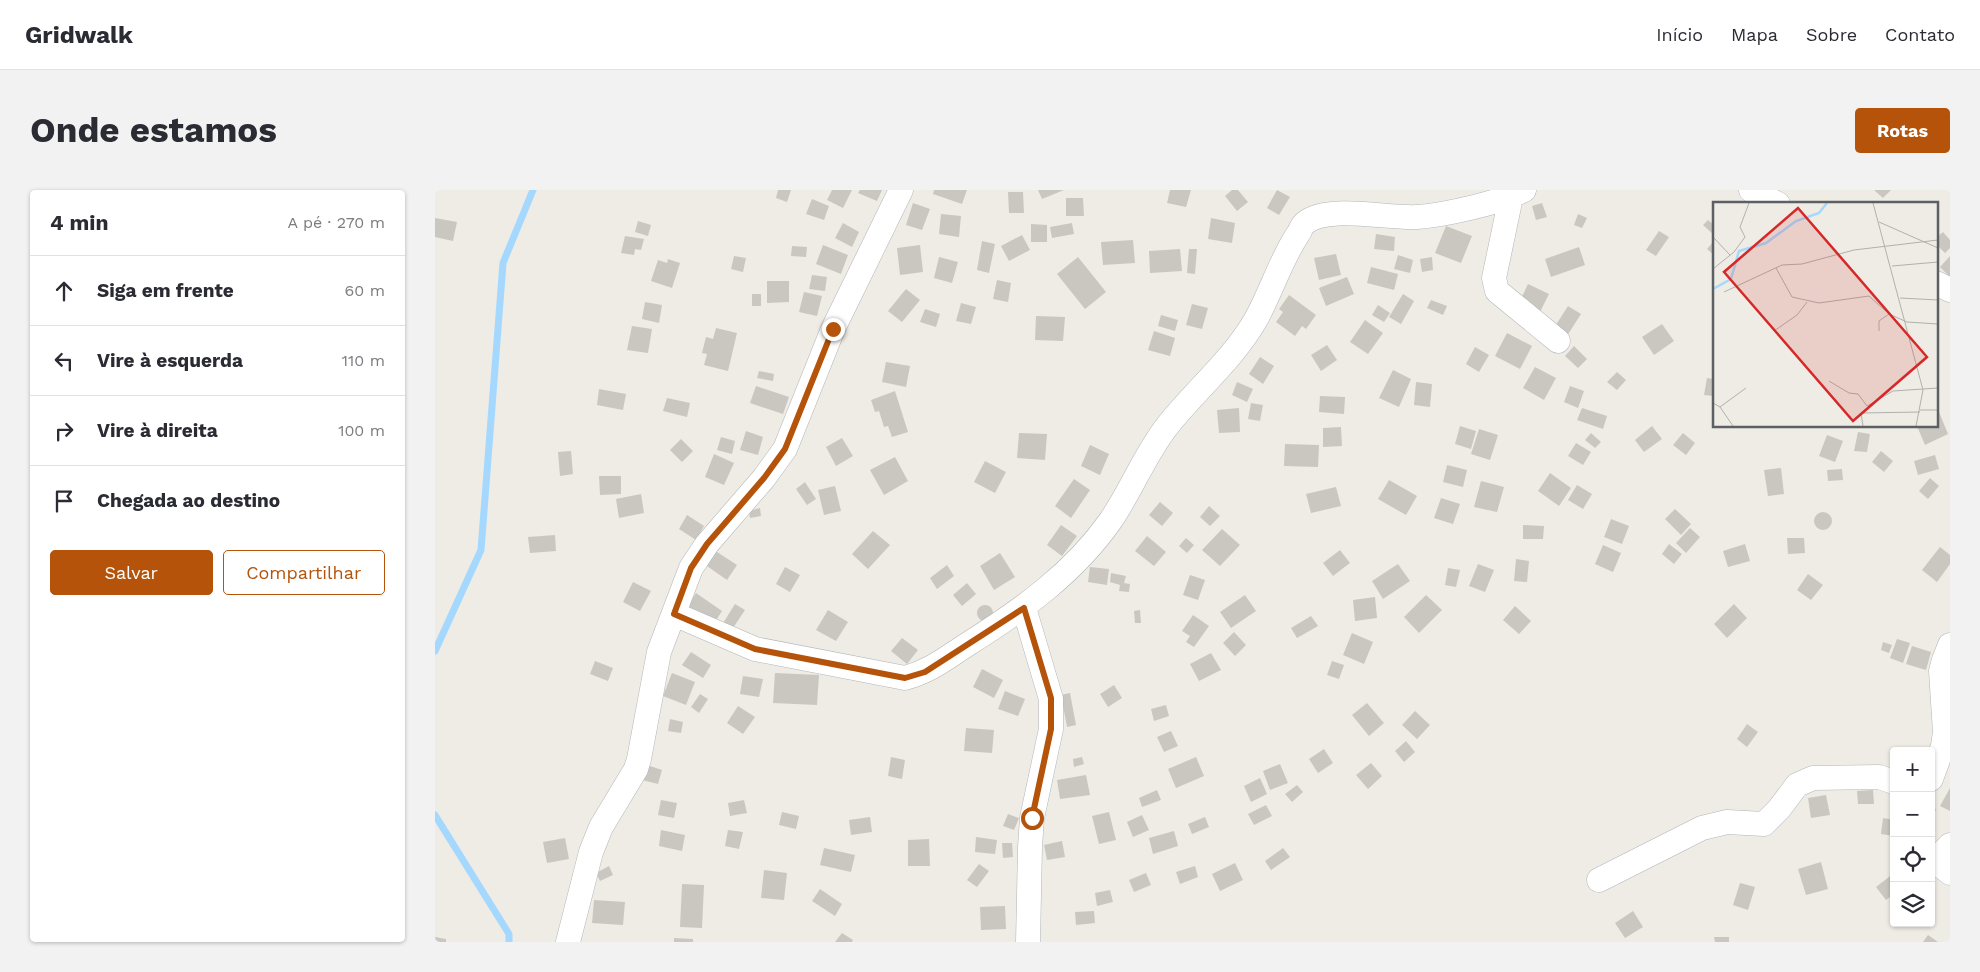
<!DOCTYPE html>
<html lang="pt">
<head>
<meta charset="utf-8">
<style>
  body { margin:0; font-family:"Work Sans",sans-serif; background:#f2f2f3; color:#2b2b33 }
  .controls { position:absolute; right:15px; bottom:15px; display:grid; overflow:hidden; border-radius:5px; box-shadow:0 1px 4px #0004 }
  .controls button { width:45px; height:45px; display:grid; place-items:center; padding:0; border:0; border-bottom:1px solid #e1e1e2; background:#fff; color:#2b2b33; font:25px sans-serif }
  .stop { position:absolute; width:15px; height:15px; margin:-11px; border:4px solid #b45309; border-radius:50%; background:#fff }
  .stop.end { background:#b45309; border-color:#fff; box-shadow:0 1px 5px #0008 }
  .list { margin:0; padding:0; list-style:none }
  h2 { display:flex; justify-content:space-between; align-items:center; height:65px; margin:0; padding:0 20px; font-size:21px }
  h2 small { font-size:16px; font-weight:400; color:#7c7c81 }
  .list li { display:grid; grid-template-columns:32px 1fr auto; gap:15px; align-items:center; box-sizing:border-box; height:70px; padding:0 20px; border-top:1px solid #e1e1e2 }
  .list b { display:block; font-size:19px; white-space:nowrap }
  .list em { font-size:16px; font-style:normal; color:#7c7c81 }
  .actions { display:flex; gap:10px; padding:15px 20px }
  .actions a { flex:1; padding:11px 0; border:1px solid #b45309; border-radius:5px; text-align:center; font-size:18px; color:#b45309 }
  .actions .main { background:#b45309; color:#fff }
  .icon { flex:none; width:28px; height:28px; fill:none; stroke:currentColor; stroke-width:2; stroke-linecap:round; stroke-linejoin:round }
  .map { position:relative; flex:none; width:1515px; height:752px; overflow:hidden; border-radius:5px }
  header { display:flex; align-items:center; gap:30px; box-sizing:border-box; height:70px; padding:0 25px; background:#fff; border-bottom:1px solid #e1e1e2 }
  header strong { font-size:24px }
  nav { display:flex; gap:28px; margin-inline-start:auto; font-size:18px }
  .intro { display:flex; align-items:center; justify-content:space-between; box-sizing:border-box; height:120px; padding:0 30px }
  h1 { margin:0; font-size:35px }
  .button { padding:12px 22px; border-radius:5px; background:#b45309; color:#fff; font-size:18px; font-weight:700 }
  main { display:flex; gap:30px; padding:0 30px }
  aside { flex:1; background:#fff; border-radius:5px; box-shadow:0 1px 4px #0004 }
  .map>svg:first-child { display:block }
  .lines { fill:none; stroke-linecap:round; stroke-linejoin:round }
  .stream { stroke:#a4d8fe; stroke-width:7 }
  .building { fill:#cac7c1 }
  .street-casing { stroke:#b2b5b9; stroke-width:25 }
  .street { stroke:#fff; stroke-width:24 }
  .route { stroke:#b45309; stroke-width:6 }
  .inset-river { fill:none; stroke:#a4d8fe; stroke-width:2.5 }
  .inset-road { fill:none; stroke:#b0b0ad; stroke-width:1 }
  .view { fill:#d62828; fill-opacity:0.15; stroke:#d62828; stroke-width:2.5 }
  .inset-edge { fill:none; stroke:#5c6064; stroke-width:2.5 }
</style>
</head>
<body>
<header>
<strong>Gridwalk</strong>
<nav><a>Início</a><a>Mapa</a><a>Sobre</a><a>Contato</a></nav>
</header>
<div class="intro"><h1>Onde estamos</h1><a class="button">Rotas</a></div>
<main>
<aside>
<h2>4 min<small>A pé · 270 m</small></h2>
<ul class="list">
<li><svg class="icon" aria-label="ahead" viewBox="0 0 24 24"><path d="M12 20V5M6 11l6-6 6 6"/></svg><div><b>Siga em frente</b></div><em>60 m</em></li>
<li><svg class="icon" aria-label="left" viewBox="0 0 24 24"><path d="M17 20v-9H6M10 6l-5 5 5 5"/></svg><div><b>Vire à esquerda</b></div><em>110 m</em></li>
<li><svg class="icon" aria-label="right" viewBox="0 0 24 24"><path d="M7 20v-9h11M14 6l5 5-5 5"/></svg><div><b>Vire à direita</b></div><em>100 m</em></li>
<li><svg class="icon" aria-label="arrive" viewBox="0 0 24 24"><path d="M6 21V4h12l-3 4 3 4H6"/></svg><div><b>Chegada ao destino</b></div></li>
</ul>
<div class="actions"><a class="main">Salvar</a><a>Compartilhar</a></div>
</aside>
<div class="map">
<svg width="1515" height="752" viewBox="0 0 1515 752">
  <rect width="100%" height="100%" fill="#eeece4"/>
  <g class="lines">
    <path class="stream" d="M 0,461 L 46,360 L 68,73 L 98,0
      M 0,625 L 74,744 L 74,752"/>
  </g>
  <path class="building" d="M 343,0 L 356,0 L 352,12 L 341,8 Z
    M 397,0 L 417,0 L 408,18 L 392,10 Z
    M 425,0 L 447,0 L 442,11 L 423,3 Z
    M 499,0 L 532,0 L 527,14 L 498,4 Z
    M 603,0 L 629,0 L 607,9 Z
    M 735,0 L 756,0 L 751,17 L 732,13 Z
    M 797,0 L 803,0 L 813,12 L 802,21 L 790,6 Z
    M 842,0 L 855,7 L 844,25 L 832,18 Z
    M 1439,0 L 1456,0 L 1448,8 Z
    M 573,2 L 588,2 L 589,23 L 574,23 Z
    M 631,8 L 648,8 L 649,26 L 631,26 Z
    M 377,9 L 394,16 L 389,30 L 371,24 Z
    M 478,13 L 495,19 L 487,40 L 471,35 Z
    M 1107,13 L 1112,27 L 1101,30 L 1097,16 Z
    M 506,24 L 526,26 L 524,47 L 504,44 Z
    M 1143,24 L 1152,28 L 1147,38 L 1139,35 Z
    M 0,28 L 22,32 L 18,51 L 0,47 Z
    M 776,28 L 800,33 L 797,53 L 773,49 Z
    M 1273,30 L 1279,35 L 1279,45 L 1268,35 Z
    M 203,31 L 216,35 L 213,46 L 200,42 Z
    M 408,33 L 424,42 L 417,57 L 400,48 Z
    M 637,33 L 639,44 L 617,48 L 615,37 Z
    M 596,34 L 612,35 L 612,52 L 596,52 Z
    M 1011,36 L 1037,46 L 1026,73 L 1000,63 Z
    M 1224,41 L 1234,47 L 1221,66 L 1211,60 Z
    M 1508,42 L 1515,50 L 1515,58 L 1510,63 L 1501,54 L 1501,48 Z
    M 941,44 L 960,47 L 959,61 L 939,59 Z
    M 587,45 L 595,60 L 574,71 L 566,56 Z
    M 190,46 L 209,49 L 206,60 L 200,59 L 199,65 L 186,63 Z
    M 698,50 L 700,73 L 668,75 L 666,52 Z
    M 547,51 L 560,54 L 554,83 L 542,80 Z
    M 1279,51 L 1279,65 L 1272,59 Z
    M 388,55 L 413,65 L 406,84 L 381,74 Z
    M 485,55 L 488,82 L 465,85 L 462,58 Z
    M 357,56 L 372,57 L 371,67 L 356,66 Z
    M 1144,57 L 1150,75 L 1116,87 L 1110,69 Z
    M 745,59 L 747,81 L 715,83 L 714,61 Z
    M 754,59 L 762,59 L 760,84 L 752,83 Z
    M 901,64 L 906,85 L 884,90 L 879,68 Z
    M 963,65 L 978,70 L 975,83 L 959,79 Z
    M 299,66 L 311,68 L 308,82 L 296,79 Z
    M 1515,66 L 1515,87 L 1505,77 Z
    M 504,67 L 523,72 L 517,93 L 499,88 Z
    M 643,67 L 671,102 L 650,119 L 622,84 Z
    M 997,67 L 998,80 L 987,82 L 985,69 Z
    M 233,69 L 245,73 L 237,98 L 216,91 L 223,70 L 232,73 Z
    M 936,77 L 963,84 L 959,100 L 932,93 Z
    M 377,85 L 392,87 L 390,101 L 374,99 Z
    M 912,87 L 919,104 L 891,116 L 884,98 Z
    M 562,90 L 576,93 L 573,112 L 558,109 Z
    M 332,91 L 354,91 L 354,112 L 332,113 Z
    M 1093,94 L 1114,104 L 1103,126 L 1082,117 Z
    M 471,99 L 485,110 L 467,132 L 453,121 Z
    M 369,102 L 387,106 L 382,126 L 364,122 Z
    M 317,104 L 326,104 L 326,116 L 317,116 Z
    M 968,104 L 979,111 L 966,134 L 954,127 Z
    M 854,105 L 881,125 L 871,139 L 867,136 L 860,146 L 841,132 L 848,122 L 844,119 Z
    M 996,110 L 1012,116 L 1008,125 L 992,118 Z
    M 210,112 L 227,115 L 224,133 L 207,129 Z
    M 526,113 L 541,117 L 536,134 L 521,131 Z
    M 757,114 L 773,118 L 767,139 L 751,135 Z
    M 943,115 L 955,123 L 949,132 L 937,125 Z
    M 1133,116 L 1146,124 L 1130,149 L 1117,141 Z
    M 490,119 L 505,124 L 501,137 L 485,132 Z
    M 726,125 L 743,130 L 740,141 L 723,136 Z
    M 601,126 L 630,127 L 628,151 L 600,150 Z
    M 930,130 L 948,143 L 933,164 L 915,152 Z
    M 1227,134 L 1239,151 L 1219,165 L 1207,147 Z
    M 197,136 L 217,139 L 213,163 L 192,160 Z
    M 281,138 L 302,143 L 293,181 L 269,175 L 272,164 L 267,163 L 271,147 L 278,149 Z
    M 719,141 L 740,148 L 735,166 L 713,160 Z
    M 1072,143 L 1097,156 L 1085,179 L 1060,166 Z
    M 892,155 L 902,170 L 886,181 L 876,165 Z
    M 1139,156 L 1152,169 L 1143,178 L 1130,166 Z
    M 1040,157 L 1054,165 L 1044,182 L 1031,174 Z
    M 825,167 L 839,176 L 828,194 L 814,184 Z
    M 451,172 L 475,176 L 471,197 L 447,192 Z
    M 1100,177 L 1121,188 L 1109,210 L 1088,198 Z
    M 958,180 L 976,189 L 964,217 L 944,208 Z
    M 324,181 L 339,184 L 338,191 L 322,188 Z
    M 1182,182 L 1191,190 L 1182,200 L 1172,192 Z
    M 1272,188 L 1279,189 L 1279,206 L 1269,205 Z
    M 802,192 L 818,199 L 812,212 L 797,205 Z
    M 981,192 L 997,194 L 995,217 L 979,215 Z
    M 321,196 L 354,207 L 348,224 L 315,213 Z
    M 1135,196 L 1149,201 L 1143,218 L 1129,212 Z
    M 164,199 L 191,204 L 188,220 L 162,215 Z
    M 460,201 L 473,242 L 457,247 L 453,236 L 449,237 L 444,221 L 440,222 L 436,210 Z
    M 885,206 L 910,207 L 909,224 L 884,222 Z
    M 232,208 L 255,213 L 252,227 L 228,221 Z
    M 816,213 L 828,215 L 825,231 L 813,229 Z
    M 804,218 L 805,242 L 784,243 L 782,220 Z
    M 1147,218 L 1172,226 L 1168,239 L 1142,230 Z
    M 1504,222 L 1513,244 L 1490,255 L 1482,236 L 1501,236 L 1501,224 Z
    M 1025,236 L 1041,241 L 1036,259 L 1020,254 Z
    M 1217,236 L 1227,249 L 1209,262 L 1200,250 Z
    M 906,237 L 907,256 L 888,257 L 888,238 Z
    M 1044,239 L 1063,245 L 1055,270 L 1036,264 Z
    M 311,241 L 328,247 L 323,265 L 305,260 Z
    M 1423,242 L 1435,244 L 1432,262 L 1419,261 Z
    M 584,243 L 612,244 L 610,270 L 582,268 Z
    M 1156,243 L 1166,252 L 1160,258 L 1150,250 Z
    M 1248,243 L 1260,253 L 1251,265 L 1238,255 Z
    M 1392,245 L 1408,251 L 1400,272 L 1384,266 Z
    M 286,247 L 300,251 L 297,264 L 282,260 Z
    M 407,248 L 418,266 L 401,276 L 391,257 Z
    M 246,249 L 258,261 L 247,272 L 235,260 Z
    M 1141,253 L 1156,262 L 1148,275 L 1133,266 Z
    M 850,254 L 884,255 L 883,277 L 849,276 Z
    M 655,255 L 674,264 L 665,285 L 646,276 Z
    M 136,261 L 138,284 L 125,286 L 123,262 Z
    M 1446,261 L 1458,271 L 1449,282 L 1437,272 Z
    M 279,264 L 299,273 L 289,295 L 270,287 Z
    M 1500,265 L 1504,279 L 1483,285 L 1479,271 Z
    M 460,267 L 473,291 L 449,305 L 435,280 Z
    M 550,271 L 571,282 L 560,303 L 539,292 Z
    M 1012,275 L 1032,280 L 1028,297 L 1008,292 Z
    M 1346,278 L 1349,304 L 1333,306 L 1329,280 Z
    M 1407,279 L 1408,290 L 1393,291 L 1392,280 Z
    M 1115,283 L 1136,298 L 1124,316 L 1103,301 Z
    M 164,286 L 186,286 L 186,304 L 165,305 Z
    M 1495,288 L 1504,296 L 1493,309 L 1484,301 Z
    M 639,289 L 655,300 L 636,328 L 620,316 Z
    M 954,290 L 982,306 L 971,325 L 943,309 Z
    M 1046,291 L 1069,297 L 1062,322 L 1039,317 Z
    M 370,292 L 381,309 L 372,315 L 361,299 Z
    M 1142,295 L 1157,304 L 1148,319 L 1133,310 Z
    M 400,296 L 406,321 L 389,325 L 383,300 Z
    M 901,297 L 906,316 L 876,323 L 871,304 Z
    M 206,304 L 209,323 L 184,328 L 181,309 Z
    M 1006,308 L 1025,314 L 1018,334 L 999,328 Z
    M 725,312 L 738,323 L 727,336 L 714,325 Z
    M 774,316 L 785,326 L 775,336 L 765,327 Z
    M 325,318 L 326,326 L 315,328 L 314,321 Z
    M 1240,319 L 1256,334 L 1246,345 L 1230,329 Z
    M1379 331a9 9 0 1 1 18 0a9 9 0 1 1-18 0Z
    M 252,325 L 269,336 L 261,350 L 244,339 Z
    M 1176,329 L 1194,336 L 1187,354 L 1169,347 Z
    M 626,335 L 642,346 L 627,366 L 612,355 Z
    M 1088,335 L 1109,336 L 1108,349 L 1088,349 Z
    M 1255,338 L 1265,347 L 1251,363 L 1241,353 Z
    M 787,339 L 805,355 L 785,376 L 767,360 Z
    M 438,341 L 455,355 L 433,379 L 417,364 Z
    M 120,345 L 121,361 L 95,363 L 93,347 Z
    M 712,346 L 731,362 L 719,376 L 700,361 Z
    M 751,348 L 759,355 L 752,363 L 744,356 Z
    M 1352,348 L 1369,348 L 1370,363 L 1353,364 Z
    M 1234,354 L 1247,364 L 1239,374 L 1227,364 Z
    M 1310,354 L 1315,371 L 1293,377 L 1288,361 Z
    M 1168,355 L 1186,363 L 1178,382 L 1160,374 Z
    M 1505,357 L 1515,365 L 1515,374 L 1502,392 L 1487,380 Z
    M 279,360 L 302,375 L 292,390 L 269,374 Z
    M 905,360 L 915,373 L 898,386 L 888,373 Z
    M 565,363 L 580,387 L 559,400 L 545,376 Z
    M 1081,369 L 1094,371 L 1092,392 L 1079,391 Z
    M 963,374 L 975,391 L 948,409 L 937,391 Z
    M 1043,374 L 1059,380 L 1050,402 L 1034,396 Z
    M 512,375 L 519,386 L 502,399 L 495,388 Z
    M 350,377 L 365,385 L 355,402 L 341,394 Z
    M 655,377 L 674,379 L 672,395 L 653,392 Z
    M 1013,378 L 1025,380 L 1021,397 L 1010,395 Z
    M 676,383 L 691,386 L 689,393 L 695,394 L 694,402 L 684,401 L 685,395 L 675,392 Z
    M 1373,384 L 1388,395 L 1376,410 L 1362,400 Z
    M 755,385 L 770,390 L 763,410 L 748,405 Z
    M 198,392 L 216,401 L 205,421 L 188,412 Z
    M 532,393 L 541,404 L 527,416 L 518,405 Z
    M 261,403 L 287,421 L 278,435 L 252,417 Z
    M 810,405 L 821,421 L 796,438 L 785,422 Z
    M 991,405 L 1007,420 L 984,443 L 969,427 Z
    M 940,407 L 942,428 L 920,431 L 918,410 Z
    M 300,414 L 310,420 L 294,444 L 285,438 Z
    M 1299,414 L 1312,428 L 1292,448 L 1279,434 Z
    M542 423a8 8 0 1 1 16 0a8 8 0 1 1-16 0Z
    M 1080,416 L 1096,431 L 1084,444 L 1068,430 Z
    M 393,420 L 413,432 L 401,451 L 381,440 Z
    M 705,420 L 706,433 L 700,433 L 699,421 Z
    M 758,425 L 774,436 L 759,457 L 751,452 L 755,446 L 747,441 Z
    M 876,426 L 883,436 L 862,448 L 856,438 Z
    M 799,442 L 811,455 L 800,466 L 788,453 Z
    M 917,443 L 938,452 L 929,474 L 908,465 Z
    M 467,448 L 483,460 L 472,474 L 456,461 Z
    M 1462,449 L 1475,453 L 1468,473 L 1455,468 Z
    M 1448,452 L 1457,455 L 1454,463 L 1446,460 Z
    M 1477,456 L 1496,462 L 1491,480 L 1471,474 Z
    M 256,462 L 276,475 L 268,488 L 247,475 Z
    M 776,463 L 786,480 L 764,491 L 755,474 Z
    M 160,471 L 178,478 L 173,491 L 155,484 Z
    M 897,471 L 909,475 L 904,489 L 892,485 Z
    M 547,479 L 568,490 L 559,508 L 538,497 Z
    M 237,483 L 260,492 L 251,515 L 228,506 Z
    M 340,483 L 384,485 L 382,515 L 338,513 Z
    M 308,486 L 328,489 L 324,507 L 305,504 Z
    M 679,495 L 687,508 L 673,517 L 665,504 Z
    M 570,501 L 590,509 L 583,526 L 563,519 Z
    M 635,503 L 641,535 L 632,537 L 626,505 Z
    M 265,504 L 273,509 L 264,523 L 256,517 Z
    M 932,513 L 949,533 L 934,546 L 917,525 Z
    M 731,515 L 734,526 L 719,531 L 716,519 Z
    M 303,516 L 320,527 L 308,544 L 292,533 Z
    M 980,521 L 995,535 L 982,549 L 967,535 Z
    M 235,529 L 248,532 L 246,543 L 233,541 Z
    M 1312,534 L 1323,542 L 1312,557 L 1302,549 Z
    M 531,538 L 559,540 L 557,563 L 529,561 Z
    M 736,541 L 743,556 L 729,562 L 722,547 Z
    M 971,551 L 980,562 L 969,572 L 960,561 Z
    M 889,559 L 898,573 L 883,583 L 874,569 Z
    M 456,567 L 470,570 L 467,589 L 453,586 Z
    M 647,567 L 649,574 L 639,577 L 638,569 Z
    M 761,567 L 769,586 L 741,598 L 733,579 Z
    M 936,573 L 947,586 L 933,599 L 921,585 Z
    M 845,574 L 853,593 L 835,600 L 828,581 Z
    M 212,575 L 227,580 L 223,594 L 207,590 Z
    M 651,585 L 655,605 L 625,609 L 622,590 Z
    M 825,588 L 832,604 L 816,612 L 809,596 Z
    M 862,595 L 868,602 L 857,612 L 850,604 Z
    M 1515,598 L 1515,621 L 1505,616 Z
    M 722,600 L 726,610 L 707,617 L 704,608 Z
    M 1438,600 L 1439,614 L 1423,614 L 1422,601 Z
    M 1391,605 L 1395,625 L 1376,628 L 1373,608 Z
    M 226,610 L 242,613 L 239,628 L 223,625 Z
    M 309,610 L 312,623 L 295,626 L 293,613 Z
    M 831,615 L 837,626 L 819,635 L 813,624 Z
    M 1496,617 L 1501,619 L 1496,632 Z
    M 347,622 L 364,626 L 361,639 L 344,635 Z
    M 674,622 L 681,650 L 664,654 L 657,626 Z
    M 573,624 L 584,628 L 579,640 L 568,636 Z
    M 707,625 L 714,640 L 698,647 L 692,632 Z
    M 435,627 L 437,642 L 416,645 L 414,630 Z
    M 770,627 L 774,637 L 757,644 L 753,634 Z
    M 1448,628 L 1459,630 L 1459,646 L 1446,644 Z
    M 226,640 L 250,645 L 247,661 L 224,656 Z
    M 293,640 L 308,642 L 304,659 L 290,656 Z
    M 739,641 L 743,656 L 718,664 L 714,648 Z
    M 541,647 L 562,650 L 560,664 L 540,662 Z
    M 130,648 L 134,669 L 112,673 L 108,652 Z
    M 494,649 L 495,676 L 473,676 L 473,650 Z
    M 627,651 L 630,667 L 612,670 L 609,655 Z
    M 567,653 L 577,653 L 578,667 L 568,668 Z
    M 389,658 L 420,665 L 416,682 L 385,675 Z
    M 848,658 L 855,667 L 836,680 L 830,671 Z
    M 1386,672 L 1393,699 L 1371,705 L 1363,679 Z
    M 800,673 L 808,690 L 785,701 L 777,684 Z
    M 544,674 L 554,681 L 542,697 L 532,690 Z
    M 174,676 L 178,685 L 165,691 L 161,683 Z
    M 760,676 L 763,687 L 745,694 L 741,682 Z
    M 329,680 L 352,683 L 349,710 L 326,708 Z
    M 711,683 L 716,695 L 699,702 L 694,690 Z
    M 1459,683 L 1459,704 L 1451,710 L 1441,697 Z
    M 1305,693 L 1320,697 L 1313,720 L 1298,715 Z
    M 247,694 L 269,695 L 267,738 L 245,737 Z
    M 385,699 L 407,714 L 400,726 L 377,711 Z
    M 675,700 L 678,712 L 662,716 L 660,703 Z
    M 159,710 L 190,712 L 188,735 L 157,733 Z
    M 570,716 L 571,739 L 546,740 L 545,717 Z
    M 659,721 L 660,733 L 641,735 L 640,722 Z
    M 1198,721 L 1208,737 L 1190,748 L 1180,733 Z
    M 407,743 L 418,750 L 417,752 L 400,752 Z
    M 1493,745 L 1503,752 L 1488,752 Z
    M 0,747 L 11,749 L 11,752 L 0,752 Z
    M 1279,747 L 1294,747 L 1294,752 L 1280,752 Z
    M 239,748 L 258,749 L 258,752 L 239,752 Z"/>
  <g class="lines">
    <g class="street-casing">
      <path id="street" d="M 1316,0 L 1343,14
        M 1076,7 L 1059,88 L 1062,101 L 1123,151
        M 1501,93 L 1515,100
        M 589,418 L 616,509 L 616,539 L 597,628 L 595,657 L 593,752
        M 239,424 L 320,459 L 470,488 C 496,481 511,468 533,454 C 587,420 639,383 676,330 C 697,299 710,264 733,235 C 761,200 797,170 820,131 C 836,103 845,71 863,44 C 865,41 867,35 870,33 C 892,14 953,29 982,27 C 1010,25 1064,13 1089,0
        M 1496,589 L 1508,556 L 1510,542 L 1506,481 L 1509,470 L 1515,455
        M 1515,655 L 1507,663 L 1506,676 L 1515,683
        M 1164,690 L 1267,638 L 1292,632 L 1329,634 L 1344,619 L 1362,595 L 1378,588 L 1444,587 L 1459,592
        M 133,752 L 156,662 L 166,637 L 201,579 L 204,569 L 224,462 L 256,378 L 272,354 L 329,288 L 350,259 L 398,139 L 466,0"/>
    </g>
    <use href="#street" class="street"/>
  </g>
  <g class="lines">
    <path class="route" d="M 398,139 L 350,259 L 329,288 L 272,354 L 256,378 L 239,424 L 320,459 L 470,488 L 490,482 L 589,418 L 616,508 L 616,539 L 597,628"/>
  </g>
  <g transform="translate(1278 12)">
    <rect width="225" height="225" fill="#eeece4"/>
    <path class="inset-river" d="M 0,87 L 18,77 L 26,49 L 53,41 L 83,19 L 106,11 L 114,1"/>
    <path class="inset-road" d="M 160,1 L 210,188 L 203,224M 166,20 L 225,46M 0,35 L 17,53M 179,64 L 225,60M 63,66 L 79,95 L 106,101 L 156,94 L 176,112 L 194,120 L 225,122M 0,67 L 21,50 L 32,35 L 27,25 L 36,1M 11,90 L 69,63 L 89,62 L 141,48 L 225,38M 187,96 L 225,98M 61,129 L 84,113 L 94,100M 166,129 L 166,119 L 176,112M 116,179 L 136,191 L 145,192 L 154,204 L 180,189 L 225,186M 0,201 L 7,205 L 20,224M 7,205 L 33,186M 207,208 L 225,208M 150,224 L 148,211 L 207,210"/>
    <path class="view" d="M 85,6 L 214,155 L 140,219 L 11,70 Z"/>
    <rect width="225" height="225" class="inset-edge"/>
  </g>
</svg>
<div class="controls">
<button>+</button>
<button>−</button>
<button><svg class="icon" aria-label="locate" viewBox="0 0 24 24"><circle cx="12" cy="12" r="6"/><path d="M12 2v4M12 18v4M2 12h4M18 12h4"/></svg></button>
<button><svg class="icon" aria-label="layers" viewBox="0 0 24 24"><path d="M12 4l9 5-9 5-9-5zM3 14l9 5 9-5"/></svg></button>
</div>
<div class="stop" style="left:597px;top:628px"></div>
<div class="stop end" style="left:398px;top:139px"></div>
</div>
</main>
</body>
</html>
